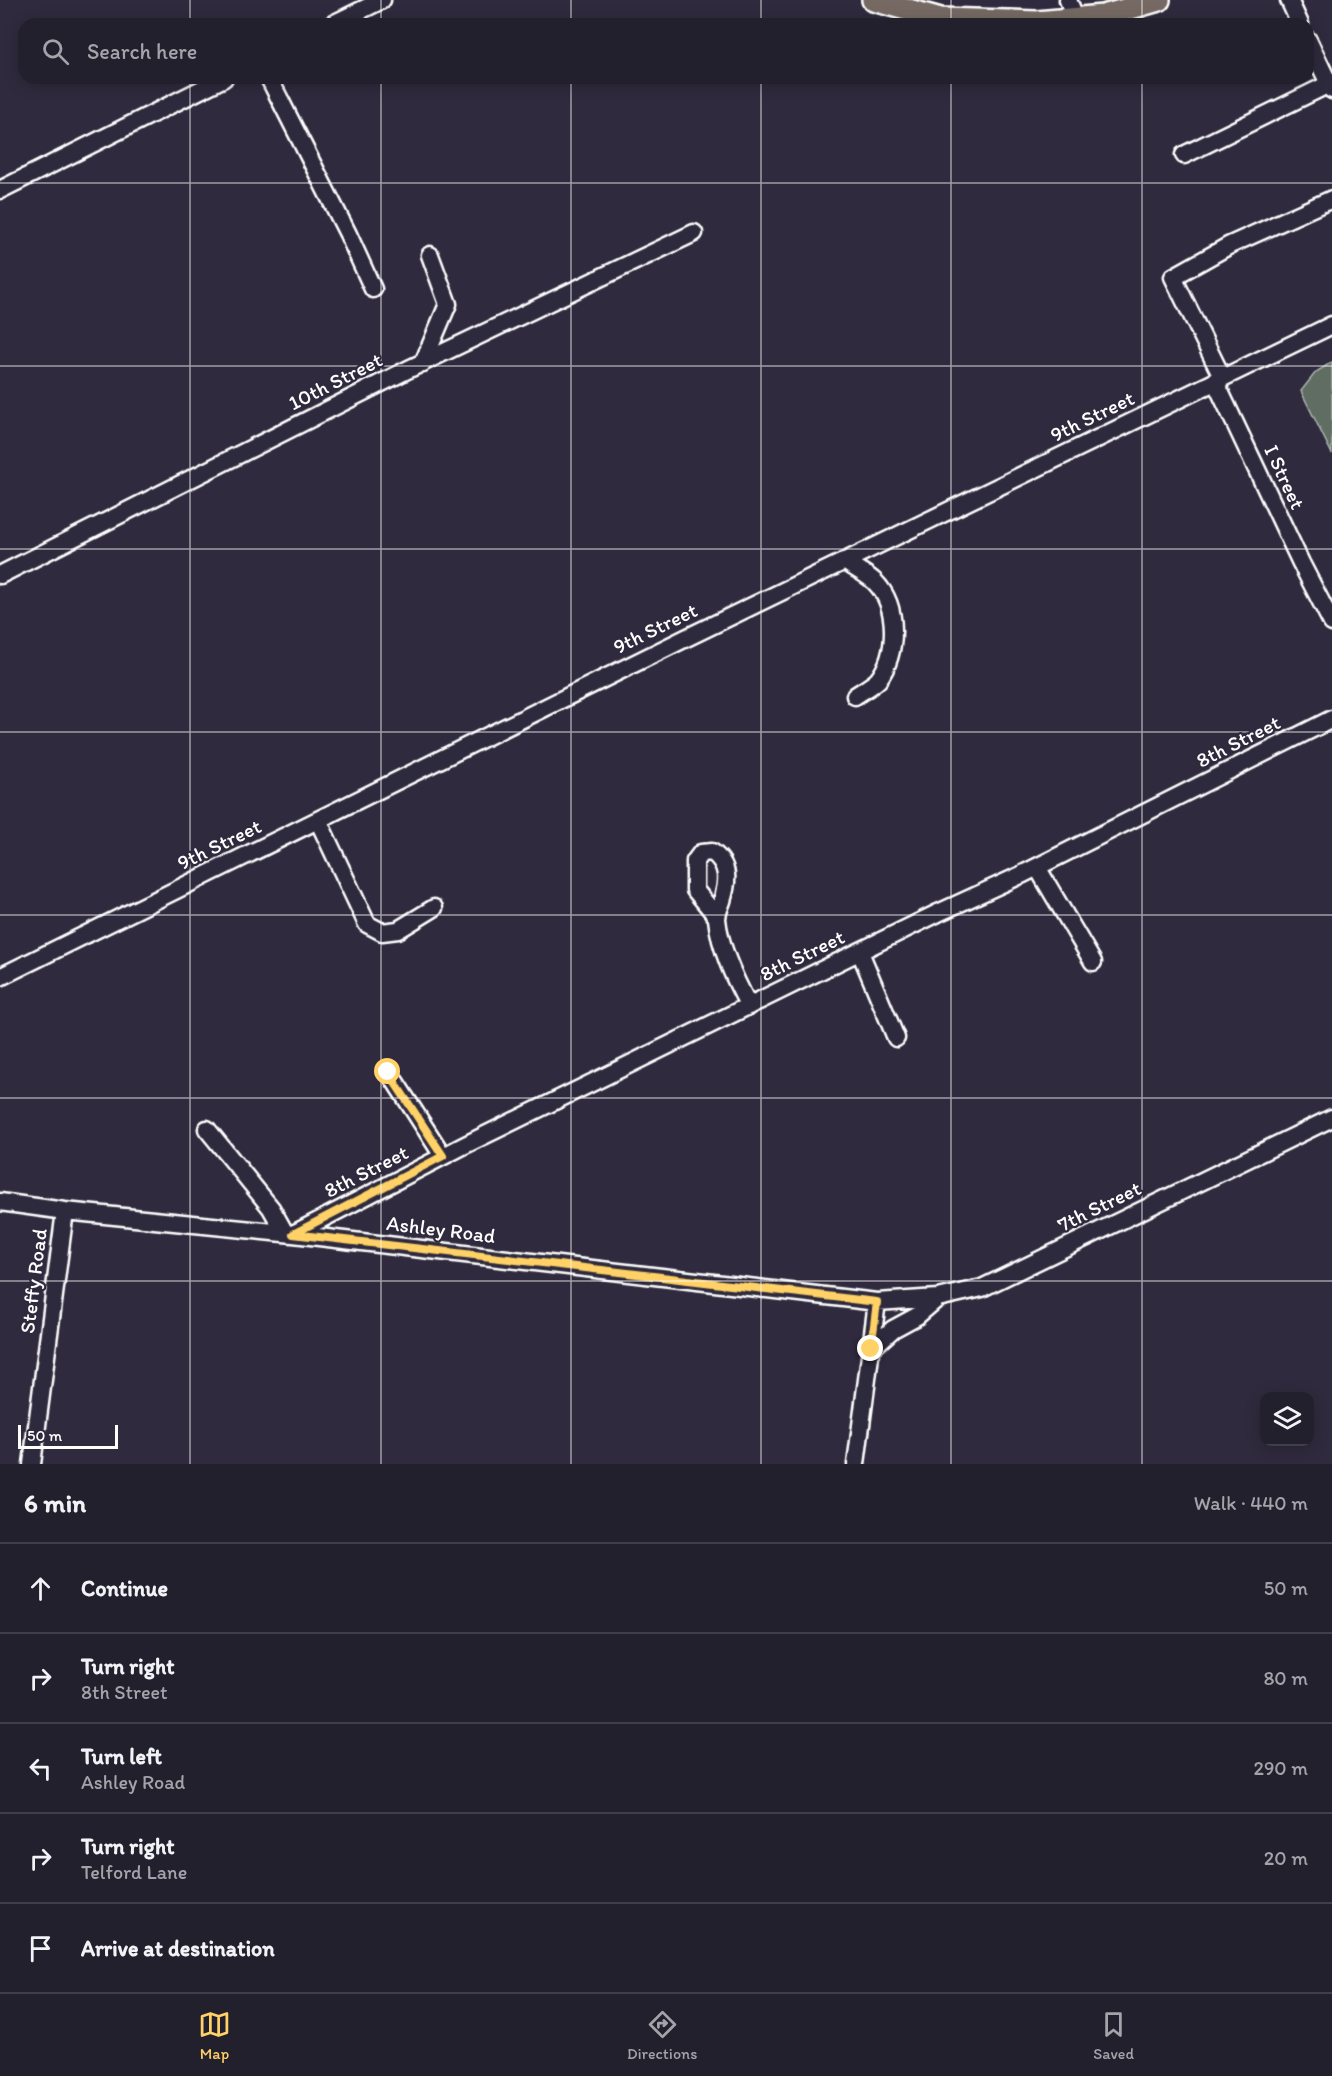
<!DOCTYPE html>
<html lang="en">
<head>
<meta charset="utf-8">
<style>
  body { margin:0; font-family:Itim,sans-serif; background:#2f2d3a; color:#f1f3f6 }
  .controls { position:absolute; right:18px; bottom:18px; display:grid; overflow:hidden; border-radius:12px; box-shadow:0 3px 15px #0003 }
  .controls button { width:54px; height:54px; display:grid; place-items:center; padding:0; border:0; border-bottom:2px solid #403e4a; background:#23202e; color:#f1f3f6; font:30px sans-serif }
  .scale { position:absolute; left:18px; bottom:15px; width:100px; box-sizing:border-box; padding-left:6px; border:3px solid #fff; border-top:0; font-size:16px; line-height:21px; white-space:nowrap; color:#fff; -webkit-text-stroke:4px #2f2a3d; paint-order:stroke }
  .stop { position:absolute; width:18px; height:18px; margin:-14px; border:4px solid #ffd166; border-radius:50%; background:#fff }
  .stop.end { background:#ffd166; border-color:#fff; box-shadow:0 2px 6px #0008 }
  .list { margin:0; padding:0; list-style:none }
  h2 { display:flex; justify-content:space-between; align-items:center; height:78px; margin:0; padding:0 24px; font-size:26px }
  h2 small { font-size:20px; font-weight:400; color:#a3a3aa }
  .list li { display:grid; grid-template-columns:39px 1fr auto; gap:18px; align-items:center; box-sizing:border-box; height:90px; padding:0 24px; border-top:2px solid #403e4a }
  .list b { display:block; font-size:22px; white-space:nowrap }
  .list p { margin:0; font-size:20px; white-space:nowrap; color:#a3a3aa }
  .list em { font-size:20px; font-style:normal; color:#a3a3aa }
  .icon { flex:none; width:33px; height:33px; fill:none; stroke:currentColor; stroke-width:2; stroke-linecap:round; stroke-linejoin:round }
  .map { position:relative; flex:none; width:1332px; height:1464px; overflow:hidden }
  .search { position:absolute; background:#23202e; box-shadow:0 3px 15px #0003; left:18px; right:18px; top:18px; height:66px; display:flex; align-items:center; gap:15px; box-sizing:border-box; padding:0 21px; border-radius:18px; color:#a3a3aa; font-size:22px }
  .sheet { height:528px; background:#23202e }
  nav { display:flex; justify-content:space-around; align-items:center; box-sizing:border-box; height:84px; border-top:2px solid #403e4a; background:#23202e; font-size:16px; color:#a3a3aa }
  nav a { display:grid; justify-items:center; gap:3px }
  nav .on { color:#ffd166 }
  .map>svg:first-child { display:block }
  .green { fill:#5f6d63; stroke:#afb6b1; stroke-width:1.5 }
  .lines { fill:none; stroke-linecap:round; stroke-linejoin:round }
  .minor-casing { stroke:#fff; stroke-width:21 }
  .major-casing { stroke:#fff; stroke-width:26 }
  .minor { stroke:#2f2a3d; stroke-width:16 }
  .major { stroke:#766964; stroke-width:21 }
  .route { stroke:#ffd166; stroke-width:8 }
  .grid { fill:none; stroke:#fff; stroke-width:1.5; stroke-opacity:0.55 }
  .labels { text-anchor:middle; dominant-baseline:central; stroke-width:4.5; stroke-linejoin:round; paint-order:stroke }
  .street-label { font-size:21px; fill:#fff; stroke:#2f2a3d }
</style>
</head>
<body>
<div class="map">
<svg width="1332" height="1464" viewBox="0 0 1332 1464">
  <rect width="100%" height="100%" fill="#2f2a3d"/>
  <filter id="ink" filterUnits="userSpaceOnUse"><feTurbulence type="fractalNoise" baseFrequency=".0167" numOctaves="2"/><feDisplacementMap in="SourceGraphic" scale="12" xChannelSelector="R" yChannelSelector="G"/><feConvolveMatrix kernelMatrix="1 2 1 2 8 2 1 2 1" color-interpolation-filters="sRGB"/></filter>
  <g filter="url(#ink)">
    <path class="green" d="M 1332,362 L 1332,454 L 1301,391 L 1316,372 Z"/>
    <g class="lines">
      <g class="minor-casing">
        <path id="minor" d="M 1068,0 L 1076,19
          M 1289,0 L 1300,24
          M 333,24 L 382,0
          M 1308,40 L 1332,90
          M 269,78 L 348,234 L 373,289
          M 1184,155 L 1329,84
          M 0,190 L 224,78
          M 423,363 L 448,304 L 430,255
          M 1222,377 L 1173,277 L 1230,245 L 1332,199
          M 1215,381 L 1301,563 L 1332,623
          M 844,561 C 854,568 867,574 875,582 C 899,606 898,654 878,680 C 872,686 862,691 855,696
          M 0,575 L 409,369 L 694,233
          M 318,820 L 367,924 L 382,932 L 398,930 L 434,908
          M 1037,867 L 1093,962
          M 717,917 L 695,890 L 695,861 L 701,853 L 712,852 C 730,865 728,882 722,901 C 720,907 717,913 717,919 C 720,949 735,980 749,1006
          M 860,952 L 896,1038
          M 0,977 L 686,638 L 1332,325
          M 389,1072 L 443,1156
          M 207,1129 L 271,1208 L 285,1233
          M 0,1202 L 65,1211 L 293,1234 L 877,1302 L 938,1298 L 982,1288 L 1332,1118
          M 293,1234 L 465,1145 L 938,913 L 1021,875 L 1332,719
          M 871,1349 L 893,1329 L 917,1316 L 938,1298
          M 32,1464 L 65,1211
          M 856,1464 L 877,1302"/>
      </g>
      <g class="major-casing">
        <path id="major" d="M 873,0 L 941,19 L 1037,22 L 1103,16 L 1159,0"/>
      </g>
      <use href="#minor" class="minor"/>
      <use href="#major" class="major"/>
    </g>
  </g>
  <g class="lines" filter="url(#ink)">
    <path class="route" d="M 388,1072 L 443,1156 L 293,1234 L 877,1302 L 871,1349"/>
  </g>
  <path class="grid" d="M 190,0 L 190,24M 381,0 L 381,24M 571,0 L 571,24M 761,0 L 761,24M 951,0 L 951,24M 1142,0 L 1142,24M 190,78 L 190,1464M 381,78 L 381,1464M 571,78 L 571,1464M 761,78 L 761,1464M 951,78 L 951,1464M 1142,78 L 1142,1464M 0,183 L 1332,183M 0,366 L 1332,366M 0,549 L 1332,549M 0,732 L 1332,732M 0,915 L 1332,915M 0,1098 L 1332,1098M 0,1281 L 1332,1281"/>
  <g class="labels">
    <g class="street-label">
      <text transform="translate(335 381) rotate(-27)">10th Street</text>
      <text transform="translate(1092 416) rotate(-26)">9th Street</text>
      <text transform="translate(1285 477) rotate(65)">I Street</text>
      <text transform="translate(655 628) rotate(-26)">9th Street</text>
      <text transform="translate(1238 741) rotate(-27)">8th Street</text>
      <text transform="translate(219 844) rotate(-26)">9th Street</text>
      <text transform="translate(802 955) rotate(-26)">8th Street</text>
      <text transform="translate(366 1171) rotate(-27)">8th Street</text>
      <text transform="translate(1099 1206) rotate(-26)">7th Street</text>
      <text transform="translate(441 1229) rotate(7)">Ashley Road</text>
      <text transform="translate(33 1281) rotate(-83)">Steffy Road</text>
    </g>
  </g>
</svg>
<div class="controls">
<button><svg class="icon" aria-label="layers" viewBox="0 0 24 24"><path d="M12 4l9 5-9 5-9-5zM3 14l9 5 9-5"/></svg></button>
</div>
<div class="scale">50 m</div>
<div class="stop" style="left:388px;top:1072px"></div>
<div class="stop end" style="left:871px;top:1349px"></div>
<div class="search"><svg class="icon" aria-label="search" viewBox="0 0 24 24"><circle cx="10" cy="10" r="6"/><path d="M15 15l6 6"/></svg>Search here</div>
</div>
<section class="sheet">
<h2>6 min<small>Walk · 440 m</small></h2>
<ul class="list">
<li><svg class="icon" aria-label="ahead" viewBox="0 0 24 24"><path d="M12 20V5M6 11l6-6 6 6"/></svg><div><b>Continue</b></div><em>50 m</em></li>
<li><svg class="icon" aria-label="right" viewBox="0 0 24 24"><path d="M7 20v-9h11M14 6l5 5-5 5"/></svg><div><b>Turn right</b><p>8th Street</p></div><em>80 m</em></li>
<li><svg class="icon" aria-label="left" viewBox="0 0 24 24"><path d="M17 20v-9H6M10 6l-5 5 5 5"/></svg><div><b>Turn left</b><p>Ashley Road</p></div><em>290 m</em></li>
<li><svg class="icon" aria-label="right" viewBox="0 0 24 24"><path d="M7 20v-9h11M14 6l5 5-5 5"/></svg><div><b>Turn right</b><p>Telford Lane</p></div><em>20 m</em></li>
<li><svg class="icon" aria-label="arrive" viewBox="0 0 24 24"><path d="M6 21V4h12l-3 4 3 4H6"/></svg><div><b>Arrive at destination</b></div></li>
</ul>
</section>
<nav>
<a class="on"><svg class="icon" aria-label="map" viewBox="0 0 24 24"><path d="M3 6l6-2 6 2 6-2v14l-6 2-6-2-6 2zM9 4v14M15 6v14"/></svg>Map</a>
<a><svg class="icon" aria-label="directions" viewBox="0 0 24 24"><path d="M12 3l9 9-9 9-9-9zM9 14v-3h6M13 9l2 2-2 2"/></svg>Directions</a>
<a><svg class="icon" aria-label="saved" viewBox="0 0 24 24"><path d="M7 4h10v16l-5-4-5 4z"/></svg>Saved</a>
</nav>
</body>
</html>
